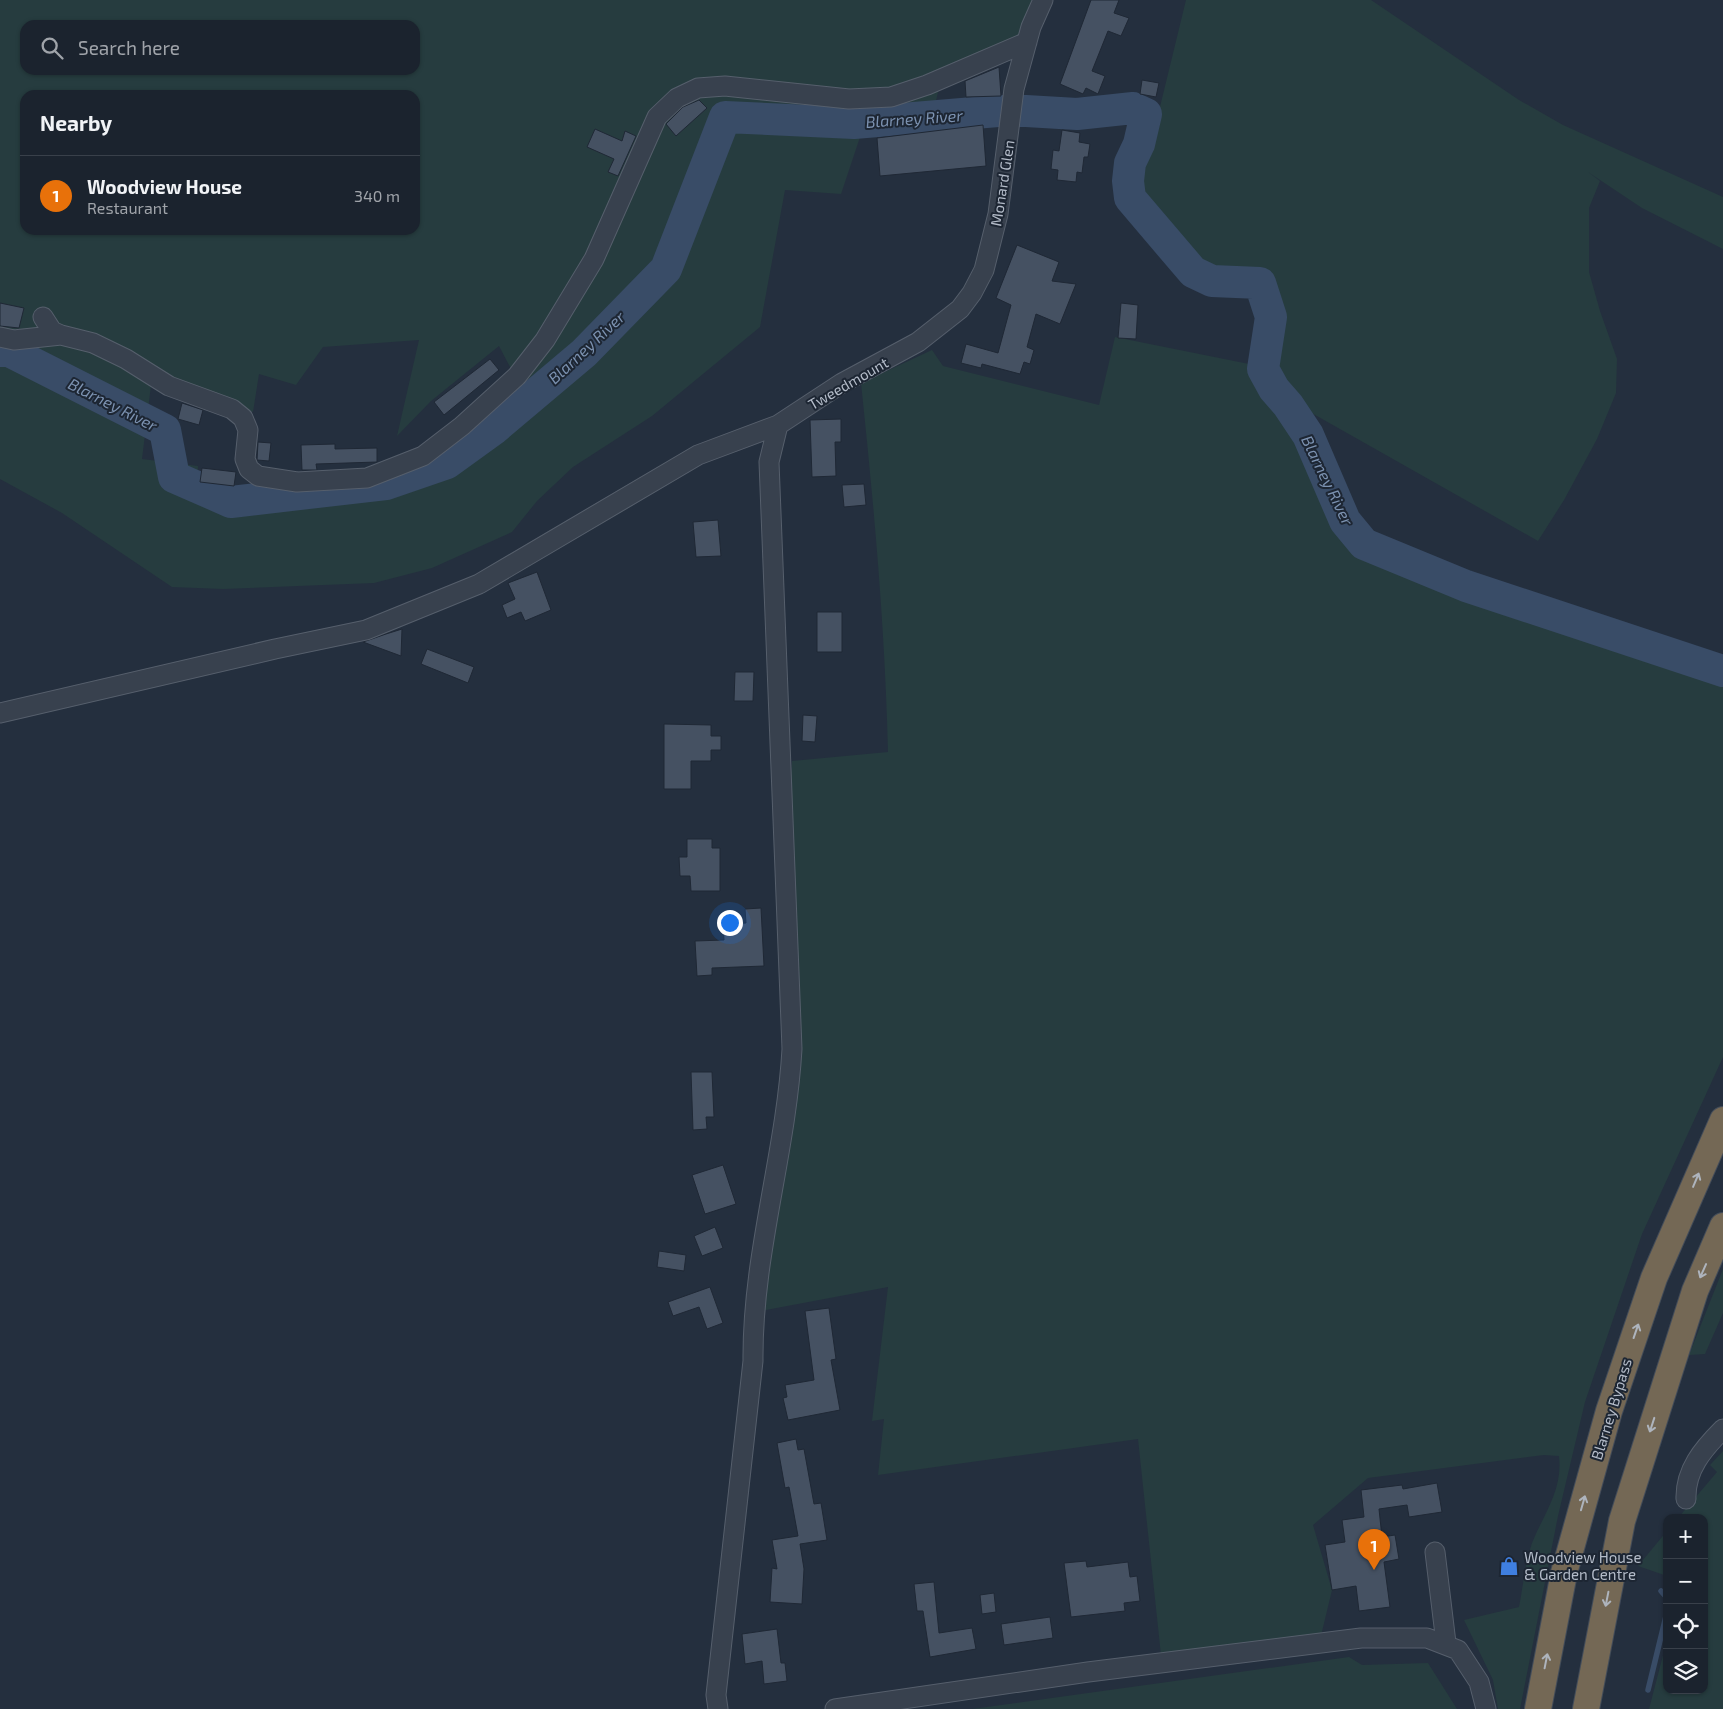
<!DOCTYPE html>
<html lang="en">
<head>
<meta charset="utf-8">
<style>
  body { margin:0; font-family:"Exo 2",sans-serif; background:#282f3a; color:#f1f3f6 }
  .controls { position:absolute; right:15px; bottom:15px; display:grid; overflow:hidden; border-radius:10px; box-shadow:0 1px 4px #0004 }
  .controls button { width:45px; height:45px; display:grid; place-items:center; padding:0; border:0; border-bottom:1px solid #39404a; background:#1b232e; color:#f1f3f6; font:25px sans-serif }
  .you { position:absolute; left:729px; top:922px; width:18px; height:18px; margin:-12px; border:4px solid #fff; border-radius:50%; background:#1a73e8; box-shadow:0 0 0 8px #1a73e833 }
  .badge { display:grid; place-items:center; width:32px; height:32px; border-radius:50%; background:#bca0f2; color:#fff; font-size:16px; font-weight:700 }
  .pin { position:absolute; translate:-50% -41px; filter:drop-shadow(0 1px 2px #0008) }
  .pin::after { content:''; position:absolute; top:26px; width:18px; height:15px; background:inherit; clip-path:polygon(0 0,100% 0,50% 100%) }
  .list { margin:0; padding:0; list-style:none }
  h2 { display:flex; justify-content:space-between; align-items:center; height:65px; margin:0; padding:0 20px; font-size:21px }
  h2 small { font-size:16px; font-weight:400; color:#a0a4aa }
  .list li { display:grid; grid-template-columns:32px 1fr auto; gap:15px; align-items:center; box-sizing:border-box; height:80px; padding:0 20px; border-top:1px solid #39404a }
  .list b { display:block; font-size:19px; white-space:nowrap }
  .list p { margin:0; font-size:16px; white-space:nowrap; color:#a0a4aa }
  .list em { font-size:16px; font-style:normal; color:#a0a4aa }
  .icon { flex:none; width:28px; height:28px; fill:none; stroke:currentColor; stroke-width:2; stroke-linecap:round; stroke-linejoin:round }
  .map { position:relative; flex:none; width:1723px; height:1709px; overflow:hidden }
  .search { position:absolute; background:#1b232e; box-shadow:0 1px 4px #0004; left:20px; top:20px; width:400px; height:55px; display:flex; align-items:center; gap:12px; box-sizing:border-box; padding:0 18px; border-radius:15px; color:#a0a4aa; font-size:19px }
  .panel { position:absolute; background:#1b232e; box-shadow:0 1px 4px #0004; left:20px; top:90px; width:400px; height:145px; border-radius:15px }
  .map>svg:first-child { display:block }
  .green { fill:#263c3f; fill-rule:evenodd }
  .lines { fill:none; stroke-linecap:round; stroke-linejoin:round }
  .stream { stroke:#394c67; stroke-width:5.5 }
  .river { stroke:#394c67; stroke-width:32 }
  .building { fill:#455162; stroke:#1f2835 }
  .minor-casing { stroke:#565f6c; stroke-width:21 }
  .highway-casing { stroke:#434c59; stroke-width:28 }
  .minor { stroke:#38414e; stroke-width:19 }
  .highway { stroke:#746855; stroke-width:26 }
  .oneway { stroke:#aeb4bd }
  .labels { text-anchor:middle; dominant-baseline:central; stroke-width:4; stroke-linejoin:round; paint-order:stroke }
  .street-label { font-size:15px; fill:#b4bcc9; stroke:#1d2633 }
  .poi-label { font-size:15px; fill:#b4bcc9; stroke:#1d2633; text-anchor:start }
  .water-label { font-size:16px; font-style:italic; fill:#7c92b1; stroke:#1d2633 }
</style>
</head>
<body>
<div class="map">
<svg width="1723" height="1709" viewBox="0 0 1723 1709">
  <rect width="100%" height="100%" fill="#242f3e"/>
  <path class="green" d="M 0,0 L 1034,0 L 1021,36 L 944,67 L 930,126 L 861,134 L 841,194 L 785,190 L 760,327 L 652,416 L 573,467 L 537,501 L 512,532 L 432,568 L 374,583 L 223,589 L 172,587 L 62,513 L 0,479 ZM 25,25 L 415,25 L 415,70 L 25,70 ZM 25,95 L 415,95 L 415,230 L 25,230 ZM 419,340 L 397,436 L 431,401 L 499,346 L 519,384 L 448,448 L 384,481 L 295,490 L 197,484 L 198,466 L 142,459 L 152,377 L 253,412 L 259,374 L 296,385 L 323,347 Z
    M 1186,0 L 1371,0 L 1519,100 L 1563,125 L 1723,197 L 1723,249 L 1642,208 L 1588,172 L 1600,181 L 1589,208 L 1589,272 L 1600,311 L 1617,359 L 1616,393 L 1597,439 L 1564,500 L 1538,541 L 1301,407 L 1276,390 C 1277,356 1289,299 1262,275 L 1225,275 L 1201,261 L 1168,235 L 1146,200 L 1143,179 L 1144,161 L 1158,115 Z
    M 1115,337 L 1254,365 L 1288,405 L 1308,435 L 1345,521 L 1364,544 L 1498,597 L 1723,671 L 1723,1057 L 1642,1234 L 1585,1402 L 1558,1516 L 1520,1709 L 1498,1709 L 1493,1680 L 1464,1620 L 1519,1607 C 1523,1587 1525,1563 1532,1543 C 1544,1513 1563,1490 1559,1456 L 1544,1455 L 1368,1478 L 1313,1525 L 1332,1590 L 1319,1644 L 1161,1655 L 1138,1439 L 878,1475 L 884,1419 L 872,1421 L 888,1287 L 755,1312 L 782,1139 L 785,871 L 792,761 L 888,752 C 885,628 874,506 861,383 L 932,350 L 943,366 L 1099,405 Z
    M 1723,1269 L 1723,1313 L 1705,1354 L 1689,1355 Z
    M 1723,1451 L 1723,1709 L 1649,1709 L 1667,1640 L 1667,1690 L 1704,1690 L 1704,1518 L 1678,1518 L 1717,1472 L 1710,1465 Z
    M 1667,1531 L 1667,1576 L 1638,1566 Z
    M 1349,1657 L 1362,1665 L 1428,1663 L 1457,1709 L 972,1709 Z"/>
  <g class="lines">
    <path class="stream" d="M 1661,1591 L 1667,1598
      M 1648,1690 L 1667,1612"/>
    <path class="river" d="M 0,351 L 9,351 L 165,430 L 174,477 L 231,502 L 386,484 L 447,463 L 494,429 L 584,353 L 666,269 L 725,117 L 854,123 L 998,111 L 1026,111 L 1077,114 L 1133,108 L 1146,114 L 1139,144 L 1130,163 L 1128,181 L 1130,198 L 1193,272 L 1212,281 L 1260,283 L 1271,317 L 1263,369 L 1274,389 L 1288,405 L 1308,435 L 1345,521 L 1364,544 L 1466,586 L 1723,671"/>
  </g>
  <path class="building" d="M 1091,0 L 1119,0 L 1114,13 L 1129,18 L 1121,36 L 1108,31 L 1092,71 L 1105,76 L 1098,94 L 1086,88 L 1083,94 L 1060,84 Z
    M 999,67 L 1001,96 L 966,97 L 965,81 Z
    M 1142,80 L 1159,83 L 1156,97 L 1140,94 Z
    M 699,100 L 707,108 L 676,136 L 666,124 L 683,107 Z
    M 983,125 L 986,166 L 880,176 L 877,138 Z
    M 595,129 L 622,141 L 625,131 L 636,136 L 618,176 L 608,172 L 614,159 L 587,147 Z
    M 1062,130 L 1080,133 L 1079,142 L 1090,144 L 1088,157 L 1084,157 L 1082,173 L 1077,172 L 1076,182 L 1057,180 L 1058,170 L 1051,169 L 1053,150 L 1059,151 Z
    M 1017,245 L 1059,262 L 1052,281 L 1076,284 L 1060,324 L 1036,314 L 1027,347 L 1034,350 L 1030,364 L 1024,362 L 1020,374 L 982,364 L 981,368 L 961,363 L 966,344 L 998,353 L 1011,305 L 996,298 Z
    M 0,303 L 24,308 L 19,328 L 0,326 Z
    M 1121,303 L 1138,305 L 1136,339 L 1118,338 Z
    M 490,359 L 499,370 L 444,415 L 434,402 Z
    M 182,403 L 203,410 L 199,425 L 178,419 Z
    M 841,419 L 841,442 L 835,442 L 836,476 L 812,477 L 810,420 Z
    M 258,442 L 271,443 L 269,461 L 257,460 Z
    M 335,444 L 335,449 L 377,448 L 377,462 L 316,464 L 317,470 L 302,470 L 301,445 Z
    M 202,468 L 236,472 L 234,486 L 200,482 Z
    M 864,484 L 866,505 L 844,507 L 842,485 Z
    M 718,520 L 721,556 L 696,557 L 693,522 Z
    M 537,572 L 551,610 L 525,621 L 521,612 L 507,618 L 502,605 L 515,599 L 508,583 Z
    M 817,612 L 842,612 L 842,652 L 817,652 Z
    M 402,629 L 401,656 L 363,642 L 386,634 Z
    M 427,649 L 474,667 L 468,683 L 421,664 Z
    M 735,672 L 754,672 L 753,701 L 734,701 Z
    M 803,715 L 817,716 L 815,742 L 802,741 Z
    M 664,724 L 711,725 L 711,736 L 721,736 L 721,750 L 711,750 L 711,761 L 691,761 L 691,789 L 664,789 Z
    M 687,839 L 712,839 L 712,848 L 720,848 L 720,891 L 691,891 L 690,876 L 680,876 L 679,857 L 687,857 Z
    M 761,908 L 764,966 L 712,968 L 712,975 L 697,976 L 695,941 L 724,940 L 723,924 L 746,923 L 745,909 Z
    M 691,1072 L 712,1072 L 714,1117 L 706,1117 L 707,1129 L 693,1130 Z
    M 723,1165 L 736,1204 L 705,1214 L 692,1175 Z
    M 715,1227 L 723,1248 L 702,1256 L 694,1236 Z
    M 659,1251 L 686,1255 L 684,1271 L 657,1267 Z
    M 710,1287 L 723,1323 L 707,1329 L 699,1307 L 673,1316 L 668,1302 Z
    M 829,1308 L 836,1359 L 831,1360 L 840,1410 L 788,1420 L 783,1398 L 787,1397 L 785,1385 L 814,1380 L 805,1311 Z
    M 796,1439 L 798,1450 L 804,1449 L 814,1504 L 821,1503 L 827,1540 L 800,1544 L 804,1569 L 802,1604 L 770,1602 L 772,1568 L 777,1569 L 772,1540 L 798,1536 L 789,1487 L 785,1488 L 777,1443 Z
    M 1437,1483 L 1442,1512 L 1409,1517 L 1407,1505 L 1379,1509 L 1382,1537 L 1395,1535 L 1399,1559 L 1384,1562 L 1390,1607 L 1359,1611 L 1356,1586 L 1332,1590 L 1325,1545 L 1345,1542 L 1342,1520 L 1364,1517 L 1361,1490 L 1402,1485 L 1403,1489 Z
    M 1086,1561 L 1087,1567 L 1128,1562 L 1130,1577 L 1137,1576 L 1140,1601 L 1124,1603 L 1125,1611 L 1071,1617 L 1064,1563 Z
    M 934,1582 L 939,1633 L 972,1628 L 976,1649 L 930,1657 L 923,1611 L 917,1611 L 914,1584 Z
    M 994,1593 L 996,1612 L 982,1614 L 980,1595 Z
    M 1050,1617 L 1053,1638 L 1004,1645 L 1001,1624 Z
    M 777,1629 L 781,1663 L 785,1663 L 787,1681 L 764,1684 L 762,1661 L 745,1664 L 742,1634 Z"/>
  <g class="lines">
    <g class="minor-casing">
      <path id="minor" d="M 43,317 L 52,331 L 61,335
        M 0,337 L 14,340 L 61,335 L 93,343 L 126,359 L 169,386 L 232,409 L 243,418 L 248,430 L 245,459 L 249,469 L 258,476 L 297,482 L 367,478 L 423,456 L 462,426 L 517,376 L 545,340 L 594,259 L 657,117 L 677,98 L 698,88 L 725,86 L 849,99 L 891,97 L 927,85 L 1027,42
        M 0,713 L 275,649 L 366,630 L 479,584 L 698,455 L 778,425 L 842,383 L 918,342 L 960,309 L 972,293 L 984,270 L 998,214 L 1014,89 L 1031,27 L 1043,0
        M 1686,1499 C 1685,1470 1703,1449 1723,1429
        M 1435,1552 L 1446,1643
        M 718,1709 L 716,1695 L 753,1361 C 752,1255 786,1154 792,1049 L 769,462 L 778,425
        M 835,1709 L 1088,1672 L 1361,1638 L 1427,1638 L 1458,1650 L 1479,1682 L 1486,1709"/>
    </g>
    <g class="highway-casing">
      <path id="highway" d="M 1538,1709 L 1564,1573 L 1609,1411 L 1654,1278 L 1723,1120
        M 1586,1709 L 1622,1521 L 1695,1291 L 1723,1226"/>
    </g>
    <use href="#minor" class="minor"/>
    <use href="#highway" class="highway"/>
  </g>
  <defs><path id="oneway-shaft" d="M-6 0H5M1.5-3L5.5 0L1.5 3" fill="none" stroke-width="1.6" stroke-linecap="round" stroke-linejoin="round" transform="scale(1.25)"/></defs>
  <g class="oneway">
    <use href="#oneway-shaft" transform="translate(1696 1180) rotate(-67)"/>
    <use href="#oneway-shaft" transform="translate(1703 1271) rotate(114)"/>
    <use href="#oneway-shaft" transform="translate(1636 1331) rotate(-71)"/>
    <use href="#oneway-shaft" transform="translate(1652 1425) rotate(108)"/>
    <use href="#oneway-shaft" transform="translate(1583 1503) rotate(-74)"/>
    <use href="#oneway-shaft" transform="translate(1607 1599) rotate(101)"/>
    <use href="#oneway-shaft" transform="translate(1546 1661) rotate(-79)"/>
  </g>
  <defs>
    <g id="shop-bare" transform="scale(1.5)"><path d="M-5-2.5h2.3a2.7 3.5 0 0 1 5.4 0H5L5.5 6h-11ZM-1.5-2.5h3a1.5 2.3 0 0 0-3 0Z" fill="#3f7fe0" stroke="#1d2633" stroke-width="2.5" paint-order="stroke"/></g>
  </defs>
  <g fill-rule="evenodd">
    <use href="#shop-bare" x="1509" y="1566"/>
  </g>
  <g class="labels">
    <g class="street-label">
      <text transform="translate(1002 183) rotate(-81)">Monard Glen</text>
      <text transform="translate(848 383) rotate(-30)">Tweedmount</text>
      <text transform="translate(1611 1409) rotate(-73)">Blarney Bypass</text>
    </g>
    <g class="poi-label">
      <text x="1524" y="1557">Woodview House<tspan x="1524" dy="17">&amp; Garden Centre</tspan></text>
    </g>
    <g class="water-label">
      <text transform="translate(914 118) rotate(-4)">Blarney River</text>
      <text transform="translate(586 347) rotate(-43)">Blarney River</text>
      <text transform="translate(113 404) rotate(27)">Blarney River</text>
      <text transform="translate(1328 480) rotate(64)">Blarney River</text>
    </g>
  </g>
</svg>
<div class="controls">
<button>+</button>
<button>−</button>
<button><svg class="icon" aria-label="locate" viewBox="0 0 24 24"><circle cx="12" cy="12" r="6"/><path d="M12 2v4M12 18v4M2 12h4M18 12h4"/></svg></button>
<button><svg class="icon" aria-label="layers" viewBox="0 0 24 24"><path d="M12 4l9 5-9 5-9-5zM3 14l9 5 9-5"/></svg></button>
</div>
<div class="you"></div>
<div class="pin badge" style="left:1374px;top:1570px;background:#e8710a">1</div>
<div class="search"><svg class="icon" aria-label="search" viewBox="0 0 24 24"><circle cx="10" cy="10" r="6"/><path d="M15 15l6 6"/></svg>Search here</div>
<section class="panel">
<h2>Nearby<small></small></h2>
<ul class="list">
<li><span class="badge" style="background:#e8710a">1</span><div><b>Woodview House</b><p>Restaurant</p></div><em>340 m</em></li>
</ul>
</section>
</div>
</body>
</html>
